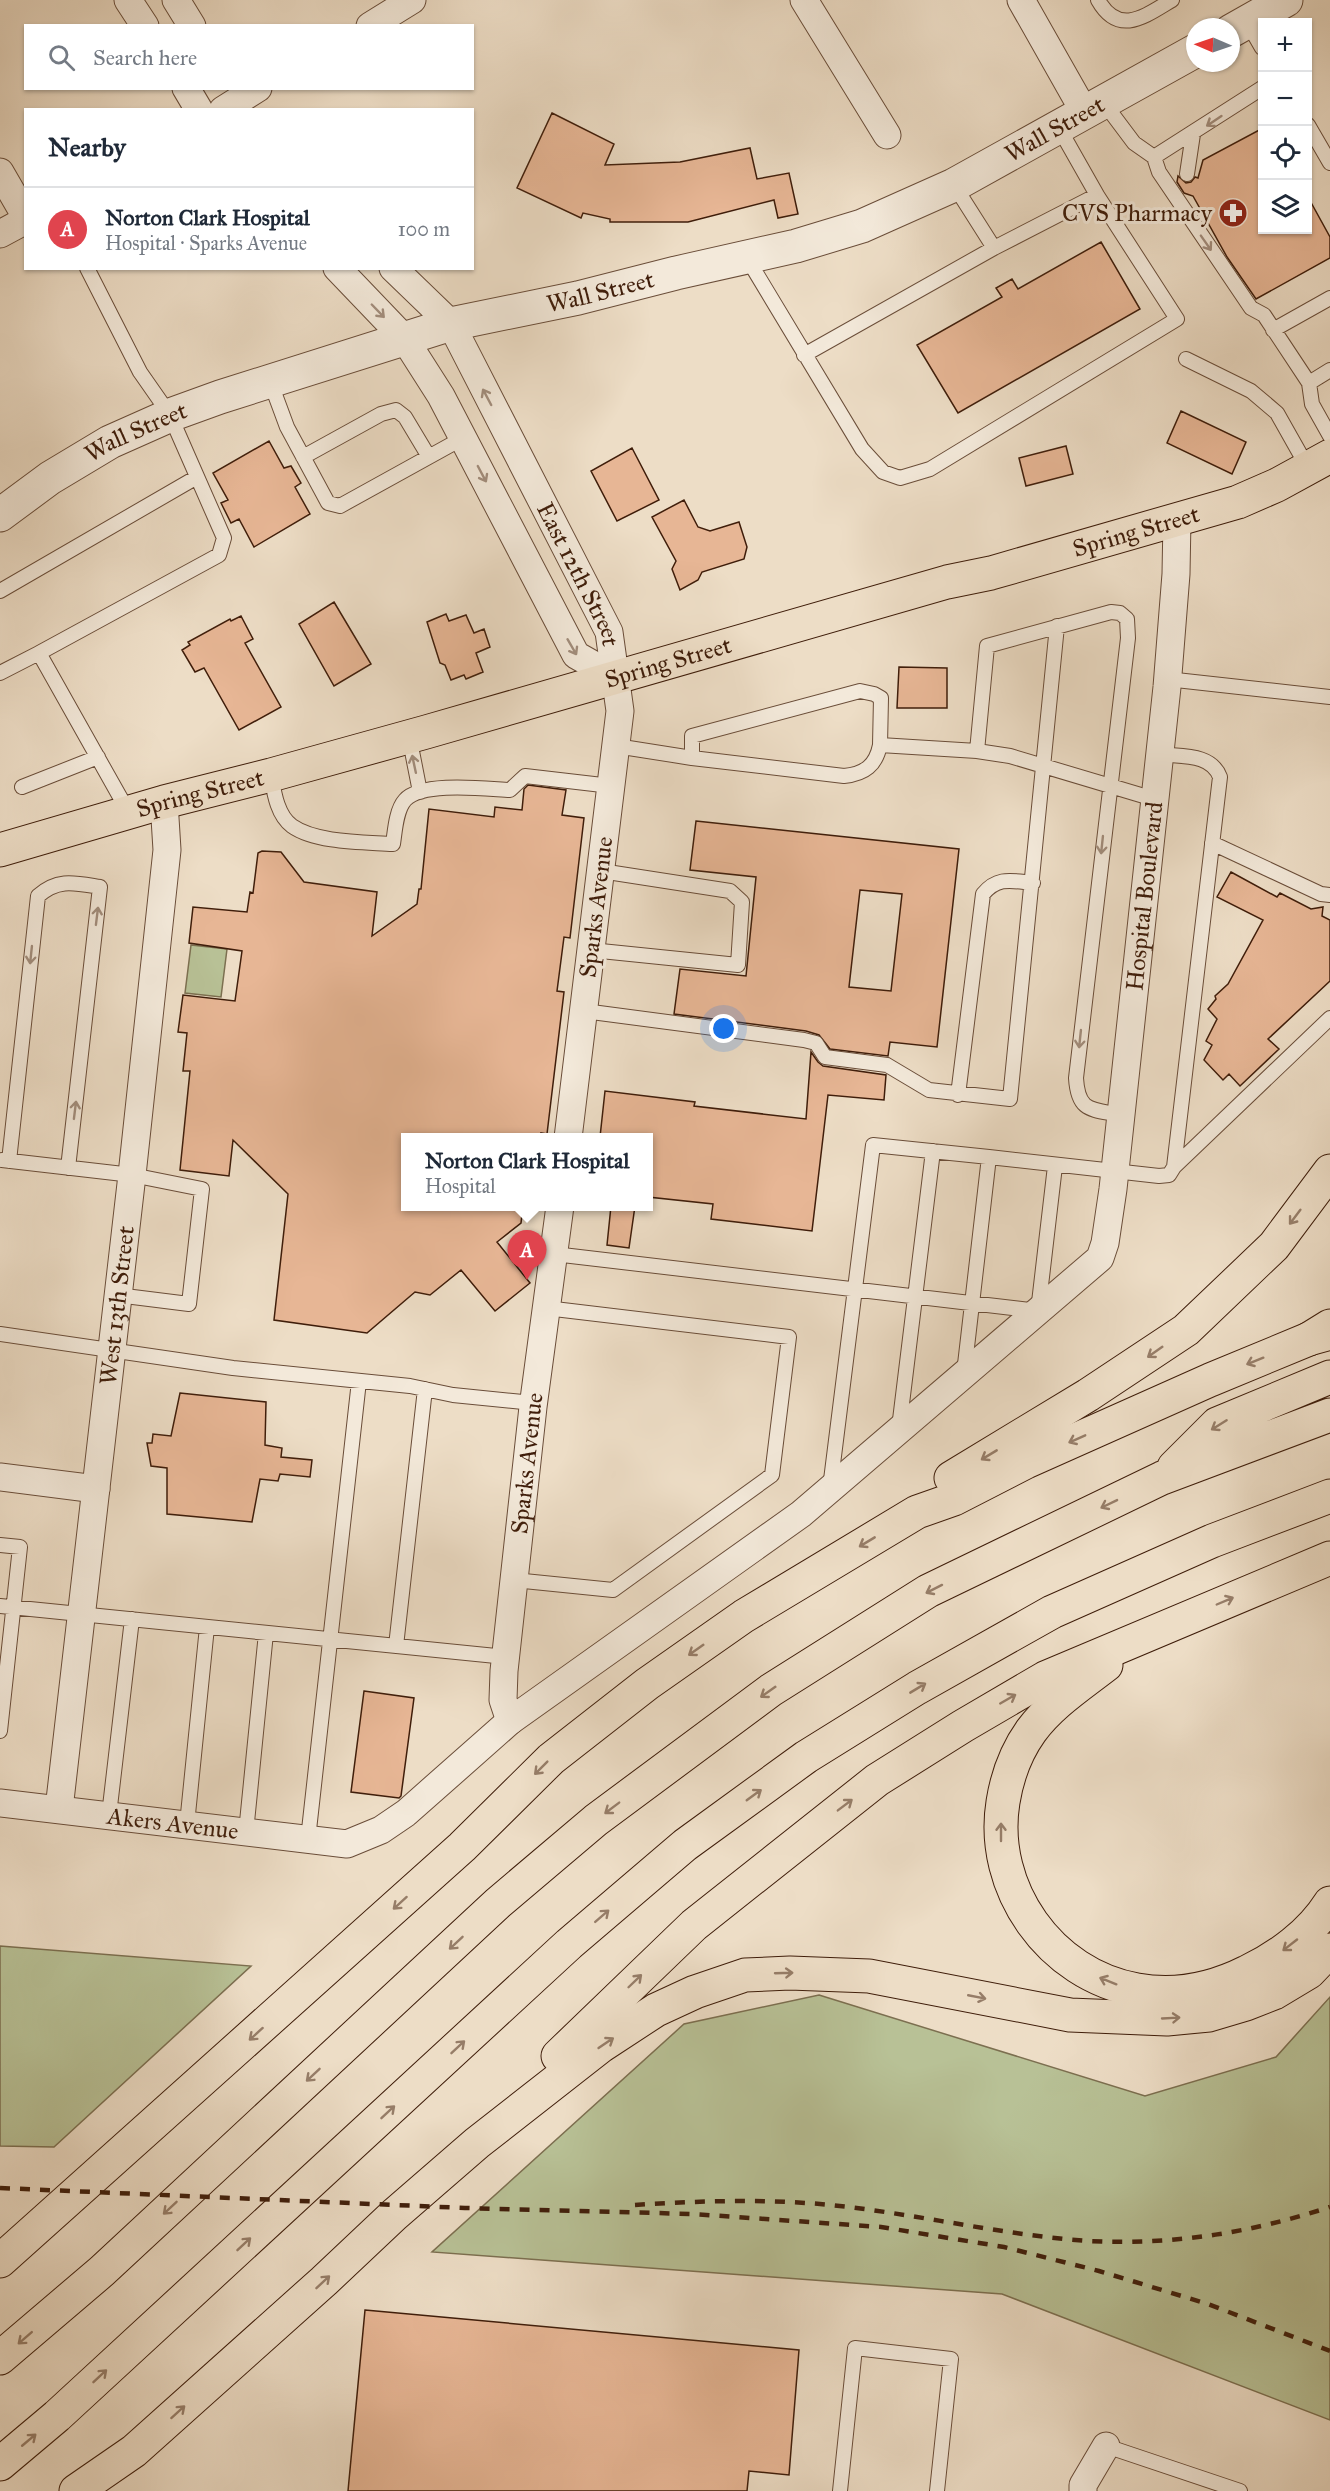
<!DOCTYPE html>
<html lang="en">
<head>
<meta charset="utf-8">
<style>
  body { margin:0; font-family:"IM FELL Great Primer",serif; background:#f2f2f3; color:#1f2937 }
  .controls { position:absolute; right:18px; top:18px; display:grid; overflow:hidden; border-radius:0px; box-shadow:0 2px 4px #0004 }
  .controls button { width:54px; height:54px; display:grid; place-items:center; padding:0; border:0; border-bottom:2px solid #e0e1e3; background:#fff; color:#1f2937; font:30px sans-serif }
  .compass { position:absolute; left:1186px; top:18px; width:54px; height:54px; border-radius:50%; background:#fff; box-shadow:0 2px 4px #0004; rotate:272deg }
  .you { position:absolute; left:724px; top:1029px; width:21px; height:21px; margin:-15px; border:4px solid #fff; border-radius:50%; background:#1a73e8; box-shadow:0 0 0 9px #1a73e833 }
  .badge { display:grid; place-items:center; width:39px; height:39px; border-radius:50%; background:#b45309; color:#fff; font-size:20px; font-weight:700 }
  .pin { position:absolute; translate:-50% -50px; filter:drop-shadow(0 2px 3px #0008) }
  .pin::after { content:''; position:absolute; top:32px; width:21px; height:18px; background:inherit; clip-path:polygon(0 0,100% 0,50% 100%) }
  .popup { position:absolute; left:401px; top:1133px; width:252px; height:78px; box-sizing:border-box; display:grid; place-content:center; border-radius:0px; background:#fff; filter:drop-shadow(0 2px 4px #0005); font-size:20px; white-space:nowrap; color:#747a83 }
  .popup b { font-size:22px; color:#1f2937 }
  .popup::after { content:''; position:absolute; left:50%; top:100%; margin-left:-12px; border:12px solid transparent; border-top-color:#fff }
  .list { margin:0; padding:0; list-style:none }
  h2 { display:flex; justify-content:space-between; align-items:center; height:78px; margin:0; padding:0 24px; font-size:26px }
  h2 small { font-size:20px; font-weight:400; color:#747a83 }
  .list li { display:grid; grid-template-columns:39px 1fr auto; gap:18px; align-items:center; box-sizing:border-box; height:84px; padding:0 24px; border-top:2px solid #e0e1e3 }
  .list b { display:block; font-size:22px; white-space:nowrap }
  .list p { margin:0; font-size:20px; white-space:nowrap; color:#747a83 }
  .list em { font-size:20px; font-style:normal; color:#747a83 }
  .icon { flex:none; width:33px; height:33px; fill:none; stroke:currentColor; stroke-width:2; stroke-linecap:round; stroke-linejoin:round }
  .map { position:relative; flex:none; width:1330px; height:2491px; overflow:hidden }
  .search { position:absolute; background:#fff; box-shadow:0 2px 4px #0004; left:24px; top:24px; width:450px; height:66px; display:flex; align-items:center; gap:15px; box-sizing:border-box; padding:0 21px; border-radius:0px; color:#747a83; font-size:22px }
  .panel { position:absolute; background:#fff; box-shadow:0 2px 4px #0004; left:24px; top:108px; width:450px; height:162px; border-radius:0px }
  .map>svg:first-child { display:block }
  .green { fill:#b8c196; stroke:#7c6f50; stroke-width:1.5 }
  .building { fill:#e7b695; stroke:#3f1d0a; stroke-width:1.5; fill-rule:evenodd }
  .lines { fill:none; stroke-linecap:round; stroke-linejoin:round }
  .service-casing { stroke:#6a4d39; stroke-width:16 }
  .minor-casing { stroke:#6a4d39; stroke-width:29 }
  .tertiary-casing { stroke:#6a4d39; stroke-width:35 }
  .primary-casing { stroke:#3f1d0a; stroke-width:35 }
  .motorway-casing { stroke:#3f1d0a; stroke-width:35 }
  .service { stroke:#f3e9da; stroke-width:14 }
  .minor { stroke:#f3e9da; stroke-width:27 }
  .tertiary { stroke:#f3e9da; stroke-width:33 }
  .primary { stroke:#edddc6; stroke-width:33 }
  .motorway { stroke:#edddc6; stroke-width:33 }
  .rail { stroke:#3f1d0a; stroke-width:4.5; stroke-dasharray:10 10; stroke-linecap:butt }
  .oneway { stroke:#a28d7c }
  .oneway2 { stroke:#967d68 }
  .labels { text-anchor:middle; dominant-baseline:central; stroke-width:6; stroke-linejoin:round; paint-order:stroke }
  .street-label { font-size:24px; fill:#3f1d0a; stroke:#f3e9da }
  .poi-label { font-size:24px; fill:#3f1d0a; stroke:#f3e9da; text-anchor:end }
</style>
</head>
<body>
<div class="map">
<svg width="1330" height="2491" viewBox="0 0 1330 2491">
  <rect width="100%" height="100%" fill="#edddc6"/>
  <filter id="stains"><feTurbulence type="fractalNoise" baseFrequency=".00333" numOctaves="4"/><feColorMatrix values="0 0 0 0 .2 0 0 0 0 .09 0 0 0 0 .02 0 0 0 .5 -.17"/></filter>
  <radialGradient id="worn" r=".72"><stop offset=".6" stop-color="#630" stop-opacity="0"/><stop offset="1" stop-color="#630" stop-opacity=".3"/></radialGradient>
  <path class="green" d="M 191,945 L 227,949 L 221,997 L 185,993 Z
    M 0,1946 L 251,1966 L 54,2147 L 0,2146 Z
    M 819,1995 L 1145,2096 L 1276,2057 L 1330,1997 L 1330,2420 L 1002,2294 L 432,2252 L 684,2024 Z"/>
  <path class="building" d="M 552,113 L 614,144 L 605,165 L 680,162 L 750,148 L 757,179 L 789,173 L 798,214 L 778,218 L 774,200 L 688,222 L 610,222 L 610,219 L 583,213 L 581,218 L 517,188 Z
    M 1263,128 L 1263,230 L 1308,230 L 1308,197 L 1330,237 L 1330,258 L 1256,299 L 1227,257 L 1193,196 L 1184,193 L 1177,182 L 1178,176 L 1186,183 L 1191,182 L 1195,177 L 1198,178 L 1203,160 Z
    M 1101,242 L 1140,309 L 958,413 L 917,345 L 1002,297 L 996,288 L 1012,279 L 1018,289 Z
    M 1181,411 L 1246,442 L 1232,474 L 1167,443 Z
    M 269,441 L 284,468 L 291,466 L 301,483 L 295,487 L 310,514 L 254,547 L 239,519 L 231,523 L 221,503 L 228,500 L 213,473 Z
    M 1066,446 L 1073,474 L 1026,486 L 1019,458 Z
    M 632,448 L 659,500 L 617,521 L 591,471 Z
    M 684,500 L 698,527 L 710,531 L 739,522 L 747,547 L 744,559 L 702,572 L 698,580 L 680,590 L 672,569 L 676,561 L 652,517 Z
    M 334,602 L 371,664 L 334,686 L 299,624 Z
    M 446,614 L 449,621 L 466,615 L 474,633 L 484,629 L 490,647 L 476,653 L 483,672 L 466,679 L 464,675 L 451,680 L 445,665 L 440,663 L 427,622 Z
    M 241,616 L 253,639 L 245,643 L 281,707 L 239,730 L 204,668 L 195,672 L 182,650 L 190,645 L 188,642 L 230,619 L 231,621 Z
    M 899,667 L 947,668 L 947,708 L 897,708 Z
    M 528,785 L 566,790 L 562,815 L 584,818 L 570,938 L 564,937 L 557,991 L 564,992 L 547,1134 L 541,1133 L 541,1137 L 405,1137 L 405,1206 L 523,1206 L 521,1223 L 497,1242 L 530,1283 L 495,1311 L 461,1270 L 430,1295 L 415,1292 L 367,1333 L 274,1320 L 288,1194 L 233,1140 L 229,1176 L 180,1170 L 190,1071 L 183,1071 L 187,1033 L 178,1032 L 183,995 L 235,1001 L 242,951 L 189,943 L 193,907 L 247,912 L 250,892 L 253,893 L 258,853 L 262,851 L 281,852 L 304,882 L 377,892 L 372,936 L 417,904 L 419,889 L 421,889 L 429,809 L 494,817 L 495,807 L 522,810 L 524,789 Z
    M 696,821 L 959,849 L 937,1047 L 890,1042 L 888,1056 L 830,1049 L 819,1035 L 806,1031 L 674,1014 L 680,969 L 746,976 L 747,966 L 756,877 L 690,870 ZM 860,890 L 902,894 L 891,991 L 849,987 Z
    M 1231,872 L 1277,897 L 1280,893 L 1311,909 L 1323,907 L 1322,916 L 1330,920 L 1330,981 L 1268,1039 L 1279,1049 L 1240,1086 L 1229,1074 L 1223,1080 L 1204,1060 L 1212,1045 L 1206,1041 L 1217,1019 L 1208,1009 L 1216,999 L 1215,996 L 1228,984 L 1263,920 L 1217,897 Z
    M 811,1052 L 818,1062 L 823,1066 L 886,1075 L 884,1100 L 828,1095 L 812,1231 L 711,1219 L 713,1204 L 648,1197 L 648,1137 L 600,1137 L 605,1091 L 695,1102 L 694,1106 L 806,1119 Z
    M 611,1206 L 635,1206 L 629,1248 L 607,1245 Z
    M 180,1393 L 266,1402 L 265,1445 L 282,1448 L 281,1457 L 312,1460 L 310,1477 L 280,1474 L 278,1481 L 260,1479 L 252,1522 L 167,1514 L 167,1468 L 151,1466 L 147,1443 L 152,1443 L 153,1434 L 171,1436 Z
    M 364,1691 L 414,1698 L 401,1796 L 399,1798 L 351,1792 Z
    M 365,2310 L 799,2350 L 789,2475 L 749,2471 L 747,2491 L 348,2491 Z"/>
  <g class="lines">
    <g class="service-casing">
      <path id="service" d="M 1098,0 C 1119,37 1145,16 1172,0
        M 1247,22 L 1262,48
        M 1104,103 L 1134,143 L 1154,157 L 1159,172 L 1251,308 L 1264,315 L 1309,383
        M 1308,125 L 1330,163
        M 1154,157 L 1262,88
        M 1187,174 L 1193,134
        M 954,185 L 994,248
        M 747,258 L 862,449 L 883,472 L 900,478 L 930,469 L 1177,319 L 1097,195 L 1059,128
        M 87,268 L 140,372 L 170,415 L 224,538 L 219,555 L 39,653 L 129,813
        M 1273,330 L 1330,298
        M 804,355 L 994,248 L 1097,195
        M 1186,359 L 1251,391 L 1277,413 L 1308,468
        M 1330,370 L 1309,383 L 1312,404 L 1330,436
        M 270,381 L 287,427 L 328,503 L 340,506 L 463,438
        M 303,457 L 381,414 L 396,410 L 405,417 L 429,457
        M 0,591 L 197,477
        M 0,673 L 39,653
        M 1167,679 L 1330,697
        M 409,736 L 420,792
        M 616,746 L 692,758 L 692,736 L 860,691 L 874,694 L 881,698 L 880,745 L 977,751 L 1010,756 L 1154,799
        M 977,751 L 987,646 L 1111,612 L 1120,613 L 1127,619 L 1128,638 L 1076,1078 C 1078,1112 1091,1109 1120,1115
        M 692,758 L 844,776 C 865,774 876,765 880,745
        M 271,775 C 274,792 277,815 292,826 C 316,843 364,842 393,844 C 395,831 396,810 405,800 C 422,781 487,789 510,790 L 525,776 L 611,786
        M 22,787 L 98,757
        M 1212,843 L 1321,894 L 1330,895
        M 591,950 L 738,965 L 742,902 L 730,891 L 601,871
        M 584,1011 L 804,1040 L 816,1043 L 825,1057 L 887,1065 L 929,1090 L 1010,1099 L 1057,626
        M 958,1095 L 983,894 C 998,876 1012,881 1033,883
        M 2,1160 L 132,1175 L 202,1189 L 189,1304 L 117,1295
        M 9,1161 L 38,896 C 58,878 75,883 100,887 L 68,1168
        M 1174,1167 L 1330,1018
        M 554,1254 L 1038,1311 L 1055,1166
        M 0,1334 L 233,1368 L 410,1386 L 453,1395 L 533,1403
        M 964,1373 L 989,1157 L 1159,1176 L 1169,1175 L 1174,1167 L 1220,777 C 1211,753 1181,757 1159,754
        M 899,1428 L 933,1151
        M 830,1488 L 873,1145 L 989,1157
        M 0,1545 L 20,1547 L 0,1731
        M 514,1580 L 613,1590 L 772,1475 L 789,1337 L 546,1308
        M 0,1606 L 506,1657
        M 396,1646 L 425,1389
        M 109,1815 L 132,1619
        M 187,1824 L 207,1627
        M 246,1832 L 266,1633
        M 308,1839 L 359,1381
        M 1106,2446 L 1240,2491
        M 840,2491 L 855,2348 L 951,2359 L 937,2491"/>
    </g>
    <g class="minor-casing">
      <g id="minor">
        <path d="M 128,0 L 145,26"/>
        <path d="M 176,0 L 192,26"/>
        <path d="M 804,0 L 887,135"/>
        <path d="M 1021,0 L 1085,113"/>
        <path d="M 370,26 L 412,0"/>
        <path d="M 186,88 L 199,110"/>
        <path d="M 223,110 L 258,88"/>
        <path d="M 0,172 L 26,217"/>
        <path d="M 0,234 L 26,220"/>
        <path d="M 337,268 L 404,338 L 441,396 L 576,655 L 615,677"/>
        <path id="s1" d="M 393,268 L 451,324 L 609,632 L 620,711 L 568,1138"/>
        <path d="M 0,1477 L 96,1489"/>
        <path id="s2" d="M 510,1721 L 503,1700 L 504,1671 L 533,1407 L 560,1206"/>
        <path id="s3" d="M 0,1803 L 347,1844 L 381,1830 L 406,1813 L 510,1721 L 801,1514 L 1100,1258 L 1105,1243 L 1113,1189 L 1167,687 L 1176,574 L 1177,519"/>
        <path id="s4" d="M 59,1809 L 132,1175 L 167,850 L 164,802"/>
        <path d="M 1083,2491 L 1083,2485 L 1106,2446"/>
      </g>
    </g>
    <g class="tertiary-casing">
      <g id="tertiary">
        <path d="M 1231,31 L 1286,0"/>
        <path id="s5" d="M 0,515 L 50,478 L 110,442 L 173,414 L 220,397 L 451,324 L 578,298 L 676,273 L 796,246 L 862,226 L 954,185 L 1195,51"/>
      </g>
    </g>
    <g class="primary-casing">
      <g id="primary">
        <path id="s6" d="M 0,850 L 164,802 L 271,775 L 426,732 L 947,582 L 991,573 L 1238,502 L 1277,485 L 1330,456"/>
        <path d="M 951,1478 L 1088,1395 L 1186,1330 L 1274,1246 L 1330,1171"/>
        <path d="M 1106,1665 C 1079,1686 1051,1704 1031,1731 C 1016,1752 1007,1777 1003,1802 C 989,1888 1050,1975 1137,1990 C 1175,1997 1213,1989 1247,1972 C 1279,1957 1311,1933 1330,1903"/>
        <path d="M 558,2056 L 694,1925 L 877,1780 L 963,1726 L 1045,1678 L 1330,1558"/>
        <path d="M 0,2261 L 462,1847 L 551,1759 L 647,1684 L 744,1616 L 917,1512 L 954,1499 L 1026,1462 L 1210,1380 L 1309,1339 L 1330,1333"/>
        <path d="M 76,2491 L 134,2451 L 324,2281 L 394,2215 L 477,2143 L 601,2046 L 656,2010 L 695,1992 L 745,1975 L 790,1973 L 869,1976 L 1070,2015 L 1167,2019 L 1209,2015 L 1246,2004 L 1274,1993 L 1309,1972 L 1330,1950"/>
      </g>
    </g>
    <g class="motorway-casing">
      <path id="motorway" d="M 1309,1339 L 1330,1326
        M 1174,1467 L 1217,1424 L 1330,1377
        M 0,2358 L 102,2271 L 498,1903 L 596,1820 L 771,1690 L 928,1591 L 1162,1478 L 1330,1415
        M 0,2464 L 57,2416 L 569,1944 L 685,1845 L 806,1757 L 917,1688 L 1052,1612 L 1212,1541 L 1330,1496"/>
    </g>
    <use href="#service" class="service"/>
    <use href="#minor" class="minor"/>
    <use href="#tertiary" class="tertiary"/>
    <use href="#primary" class="primary"/>
    <use href="#motorway" class="motorway"/>
    <path class="rail" d="M 0,2188 L 465,2208 L 693,2214 L 881,2227 L 1004,2247 L 1099,2271 L 1208,2304 L 1330,2351
      M 635,2205 C 696,2201 759,2199 820,2204 C 910,2212 999,2235 1089,2241 C 1174,2245 1250,2233 1330,2207"/>
  </g>
  <defs><path id="oneway-shaft" d="M-6 0H5M1.5-3L5.5 0L1.5 3" fill="none" stroke-width="1.6" stroke-linecap="round" stroke-linejoin="round" transform="scale(1.5)"/></defs>
  <g class="oneway">
    <use href="#oneway-shaft" transform="translate(1214 121) rotate(146)"/>
    <use href="#oneway-shaft" transform="translate(1206 243) rotate(55)"/>
    <use href="#oneway-shaft" transform="translate(378 311) rotate(46)"/>
    <use href="#oneway-shaft" transform="translate(487 397) rotate(-118)"/>
    <use href="#oneway-shaft" transform="translate(482 474) rotate(62)"/>
    <use href="#oneway-shaft" transform="translate(572 647) rotate(60)"/>
    <use href="#oneway-shaft" transform="translate(414 764) rotate(-102)"/>
    <use href="#oneway-shaft" transform="translate(1102 845) rotate(96)"/>
    <use href="#oneway-shaft" transform="translate(97 916) rotate(-83)"/>
    <use href="#oneway-shaft" transform="translate(31 955) rotate(96)"/>
    <use href="#oneway-shaft" transform="translate(1080 1039) rotate(96)"/>
    <use href="#oneway-shaft" transform="translate(75 1110) rotate(-83)"/>
  </g>
  <g class="oneway2">
    <use href="#oneway-shaft" transform="translate(1295 1217) rotate(127)"/>
    <use href="#oneway-shaft" transform="translate(1155 1352) rotate(145)"/>
    <use href="#oneway-shaft" transform="translate(1255 1361) rotate(158)"/>
    <use href="#oneway-shaft" transform="translate(1219 1425) rotate(148)"/>
    <use href="#oneway-shaft" transform="translate(1077 1439) rotate(156)"/>
    <use href="#oneway-shaft" transform="translate(989 1455) rotate(149)"/>
    <use href="#oneway-shaft" transform="translate(1109 1504) rotate(154)"/>
    <use href="#oneway-shaft" transform="translate(867 1542) rotate(149)"/>
    <use href="#oneway-shaft" transform="translate(934 1589) rotate(153)"/>
    <use href="#oneway-shaft" transform="translate(1225 1601) rotate(-23)"/>
    <use href="#oneway-shaft" transform="translate(696 1650) rotate(145)"/>
    <use href="#oneway-shaft" transform="translate(918 1688) rotate(-31)"/>
    <use href="#oneway-shaft" transform="translate(768 1692) rotate(145)"/>
    <use href="#oneway-shaft" transform="translate(1008 1699) rotate(-30)"/>
    <use href="#oneway-shaft" transform="translate(541 1768) rotate(135)"/>
    <use href="#oneway-shaft" transform="translate(754 1795) rotate(-36)"/>
    <use href="#oneway-shaft" transform="translate(845 1805) rotate(-37)"/>
    <use href="#oneway-shaft" transform="translate(612 1808) rotate(143)"/>
    <use href="#oneway-shaft" transform="translate(1001 1832) rotate(-90)"/>
    <use href="#oneway-shaft" transform="translate(400 1903) rotate(138)"/>
    <use href="#oneway-shaft" transform="translate(602 1916) rotate(-41)"/>
    <use href="#oneway-shaft" transform="translate(456 1943) rotate(137)"/>
    <use href="#oneway-shaft" transform="translate(1290 1945) rotate(142)"/>
    <use href="#oneway-shaft" transform="translate(784 1973) rotate(-2)"/>
    <use href="#oneway-shaft" transform="translate(635 1981) rotate(-44)"/>
    <use href="#oneway-shaft" transform="translate(1108 1981) rotate(-158)"/>
    <use href="#oneway-shaft" transform="translate(977 1997) rotate(11)"/>
    <use href="#oneway-shaft" transform="translate(1171 2018) rotate(-3)"/>
    <use href="#oneway-shaft" transform="translate(256 2034) rotate(138)"/>
    <use href="#oneway-shaft" transform="translate(606 2043) rotate(-34)"/>
    <use href="#oneway-shaft" transform="translate(458 2047) rotate(-43)"/>
    <use href="#oneway-shaft" transform="translate(313 2075) rotate(137)"/>
    <use href="#oneway-shaft" transform="translate(388 2112) rotate(-43)"/>
    <use href="#oneway-shaft" transform="translate(170 2208) rotate(137)"/>
    <use href="#oneway-shaft" transform="translate(244 2244) rotate(-43)"/>
    <use href="#oneway-shaft" transform="translate(323 2282) rotate(-43)"/>
    <use href="#oneway-shaft" transform="translate(25 2338) rotate(139)"/>
    <use href="#oneway-shaft" transform="translate(100 2376) rotate(-43)"/>
    <use href="#oneway-shaft" transform="translate(178 2412) rotate(-42)"/>
    <use href="#oneway-shaft" transform="translate(29 2440) rotate(-40)"/>
  </g>
  <defs>
    <g id="pharmacy-disc" transform="scale(1.5)"><circle r="9.5" fill="#8f2418" stroke="#f3e9da"/><path d="M-2-6h4v4h4v4h-4v4h-4v-4h-4v-4h4Z" fill="#fff"/></g>
  </defs>
  <g fill-rule="evenodd">
    <use href="#pharmacy-disc" x="1233" y="213"/>
  </g>
  <g class="labels">
    <g class="street-label">
      <text stroke="none"><textPath href="#s5" startOffset="1132">Wall Street</textPath></text>
      <text stroke="none"><textPath href="#s5" startOffset="646">Wall Street</textPath></text>
      <text stroke="none"><textPath href="#s5" startOffset="160">Wall Street</textPath></text>
      <text stroke="none"><textPath href="#s6" startOffset="1180">Spring Street</textPath></text>
      <text stroke="none"><textPath href="#s1" startOffset="362">East 12th Street</textPath></text>
      <text stroke="none"><textPath href="#s6" startOffset="694">Spring Street</textPath></text>
      <text stroke="none"><textPath href="#s6" startOffset="208">Spring Street</textPath></text>
      <text stroke="none"><textPath href="#s3" startOffset="1671">Hospital Boulevard</textPath></text>
      <text transform="translate(596 907) rotate(-83)">Sparks Avenue</text>
      <text stroke="none"><textPath href="#s4" startOffset="507">West 13th Street</textPath></text>
      <text stroke="none"><textPath href="#s2" startOffset="260">Sparks Avenue</textPath></text>
      <text stroke="none"><textPath href="#s3" startOffset="174">Akers Avenue</textPath></text>
    </g>
    <g class="poi-label">
      <text x="1212" y="213">CVS Pharmacy</text>
    </g>
  </g>
  <rect width="100%" height="100%" filter="url(#stains)"/>
  <rect width="100%" height="100%" fill="url(#worn)"/>
</svg>
<div class="controls">
<button>+</button>
<button>−</button>
<button><svg class="icon" aria-label="locate" viewBox="0 0 24 24"><circle cx="12" cy="12" r="6"/><path d="M12 2v4M12 18v4M2 12h4M18 12h4"/></svg></button>
<button><svg class="icon" aria-label="layers" viewBox="0 0 24 24"><path d="M12 4l9 5-9 5-9-5zM3 14l9 5 9-5"/></svg></button>
</div>
<svg class="compass" viewBox="-18 -18 36 36"><path d="M0-13l5 13h-10z" fill="#e53935"/><path d="M0 13l5-13h-10z" fill="#747a83"/></svg>
<div class="you"></div>
<div class="pin badge" style="left:527px;top:1280px;background:#e0444e">A</div>
<div class="popup"><b>Norton Clark Hospital</b>Hospital</div>
<div class="search"><svg class="icon" aria-label="search" viewBox="0 0 24 24"><circle cx="10" cy="10" r="6"/><path d="M15 15l6 6"/></svg>Search here</div>
<section class="panel">
<h2>Nearby<small></small></h2>
<ul class="list">
<li><span class="badge" style="background:#e0444e">A</span><div><b>Norton Clark Hospital</b><p>Hospital · Sparks Avenue</p></div><em>100 m</em></li>
</ul>
</section>
</div>
</body>
</html>
